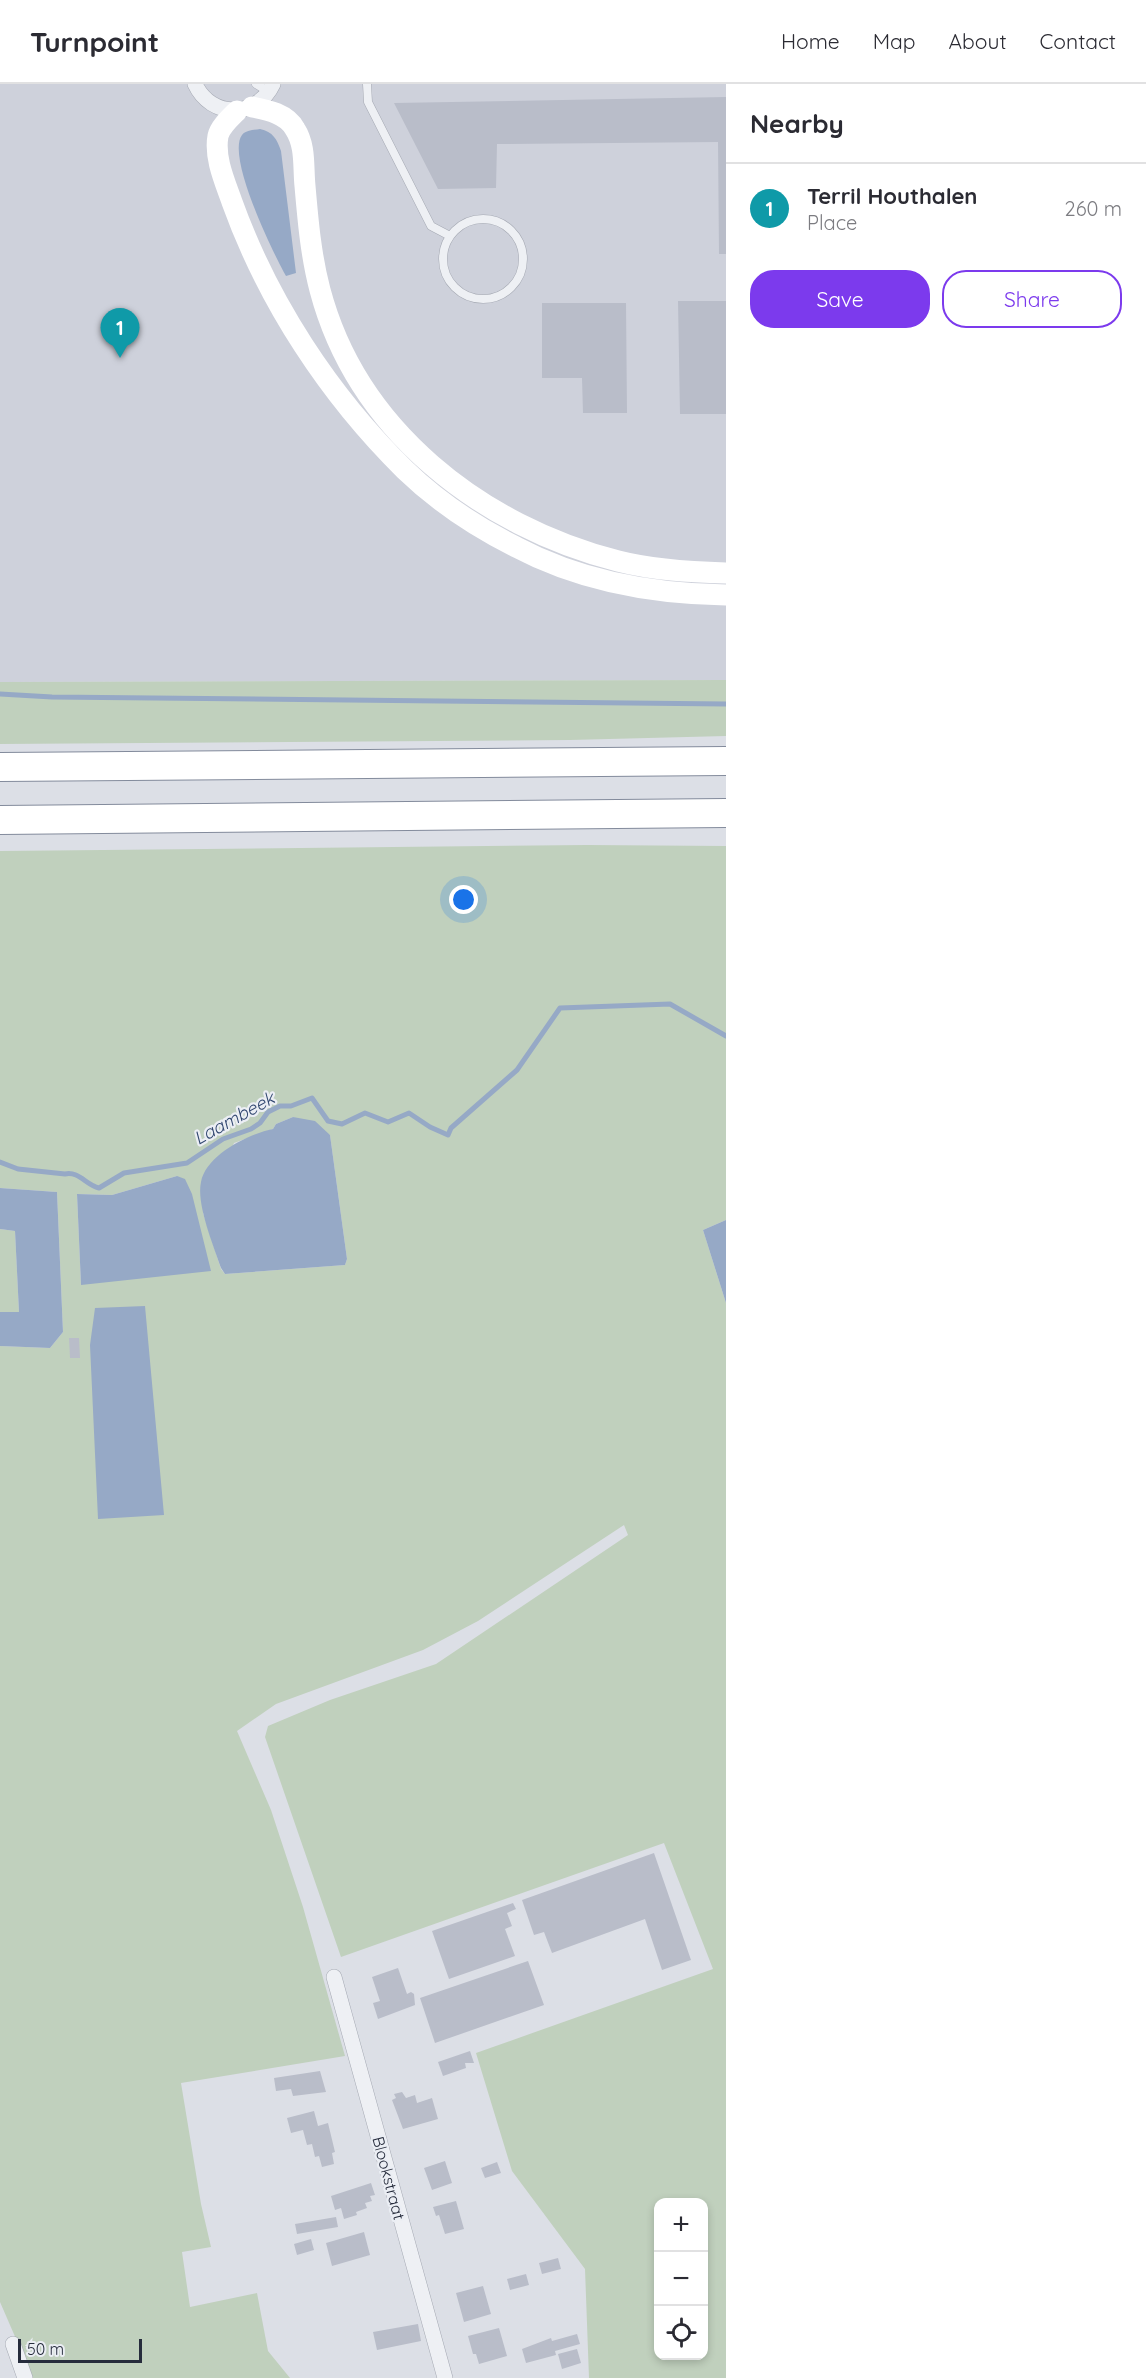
<!DOCTYPE html>
<html lang="en">
<head>
<meta charset="utf-8">
<style>
  body { margin:0; font-family:Quicksand,sans-serif; background:#f2f2f3; color:#2b2b33 }
  .controls { position:absolute; right:18px; bottom:18px; display:grid; overflow:hidden; border-radius:12px; box-shadow:0 3px 9px #0003 }
  .controls button { width:54px; height:54px; display:grid; place-items:center; padding:0; border:0; border-bottom:2px solid #e1e1e2; background:#fff; color:#2b2b33; font:30px sans-serif }
  .scale { position:absolute; left:18px; bottom:15px; width:124px; box-sizing:border-box; padding-left:6px; border:3px solid #262c3c; border-top:0; font-size:16px; line-height:21px; white-space:nowrap; color:#262c3c; -webkit-text-stroke:4px #ebeef4; paint-order:stroke }
  .you { position:absolute; left:464px; top:816px; width:21px; height:21px; margin:-15px; border:4px solid #fff; border-radius:50%; background:#1a73e8; box-shadow:0 0 0 9px #1a73e833 }
  .badge { display:grid; place-items:center; width:39px; height:39px; border-radius:50%; background:#7c3aed; color:#fff; font-size:20px; font-weight:700 }
  .pin { position:absolute; translate:-50% -50px; filter:drop-shadow(0 2px 3px #0008) }
  .pin::after { content:''; position:absolute; top:32px; width:21px; height:18px; background:inherit; clip-path:polygon(0 0,100% 0,50% 100%) }
  .list { margin:0; padding:0; list-style:none }
  h2 { display:flex; justify-content:space-between; align-items:center; height:78px; margin:0; padding:0 24px; font-size:26px }
  h2 small { font-size:20px; font-weight:400; color:#7c7c81 }
  .list li { display:grid; grid-template-columns:39px 1fr auto; gap:18px; align-items:center; box-sizing:border-box; height:90px; padding:0 24px; border-top:2px solid #e1e1e2 }
  .list b { display:block; font-size:22px; white-space:nowrap }
  .list p { margin:0; font-size:20px; white-space:nowrap; color:#7c7c81 }
  .list em { font-size:20px; font-style:normal; color:#7c7c81 }
  .actions { display:flex; gap:12px; padding:18px 24px }
  .actions a { flex:1; padding:14px 0; border:2px solid #7c3aed; border-radius:24px; text-align:center; font-size:21px; color:#7c3aed }
  .actions .main { background:#7c3aed; color:#fff }
  .icon { flex:none; width:33px; height:33px; fill:none; stroke:currentColor; stroke-width:2; stroke-linecap:round; stroke-linejoin:round }
  .map { position:relative; flex:none; width:726px; height:2294px; overflow:hidden }
  header { display:flex; align-items:center; gap:36px; box-sizing:border-box; height:84px; padding:0 30px; background:#fff; border-bottom:2px solid #e1e1e2 }
  header strong { font-size:28px }
  nav { display:flex; gap:33px; margin-inline-start:auto; font-size:21px }
  main { display:flex }
  aside { flex:1; background:#fff }
  .map>svg:first-child { display:block }
  .built { fill:#ced1db }
  .green { fill:#c0d0bd; fill-rule:evenodd }
  .water { fill:#96a9c6 }
  .lines { fill:none; stroke-linecap:round; stroke-linejoin:round }
  .stream { stroke:#96a9c6; stroke-width:5 }
  .building { fill:#b9bdc9 }
  .lane-casing { stroke:#a5a9b3; stroke-width:9 }
  .street-casing { stroke:#a5a9b3; stroke-width:16 }
  .highway-casing { stroke:#838b9c; stroke-width:30 }
  .lane { stroke:#eef0f4; stroke-width:8 }
  .street { stroke:#eef0f4; stroke-width:15 }
  .secondary { stroke:#fff; stroke-width:21 }
  .highway { stroke:#fff; stroke-width:28 }
  .labels { text-anchor:middle; dominant-baseline:central; stroke-width:4.5; stroke-linejoin:round; paint-order:stroke }
  .street-label { font-size:16px; fill:#262c3c; stroke:#ebeef4 }
  .water-label { font-size:18px; font-style:italic; fill:#30466f; stroke:#ebeef4 }
</style>
</head>
<body>
<header>
<strong>Turnpoint</strong>
<nav><a>Home</a><a>Map</a><a>About</a><a>Contact</a></nav>
</header>
<main>
<div class="map">
<svg width="726" height="2294" viewBox="0 0 726 2294">
  <rect width="100%" height="100%" fill="#dcdfe6"/>
  <path class="built" d="M 0,0 L 726,0 L 726,596 L 0,598 Z"/>
  <path class="green" d="M 726,596 L 726,652 L 570,656 L 0,660 L 0,598 Z
    M 587,761 L 726,762 L 726,1136 L 703,1146 L 726,1219 L 726,2294 L 589,2294 L 585,2185 L 512,2087 L 476,1969 L 713,1885 L 664,1759 L 341,1873 L 265,1653 L 268,1642 L 330,1616 L 436,1580 L 628,1451 L 624,1441 L 478,1537 L 423,1566 L 276,1620 L 237,1647 L 271,1726 L 303,1823 L 345,1972 L 181,1999 L 201,2120 L 211,2163 L 182,2168 L 190,2223 L 257,2209 L 268,2267 L 290,2294 L 33,2294 L 0,2218 L 0,1262 L 50,1264 L 63,1248 L 57,1108 L 0,1104 L 0,767 ZM 293,1033 L 330,1051 L 347,1175 L 345,1181 L 225,1190 L 221,1185 L 203,1129 L 234,1059 L 273,1045 L 276,1040 ZM 177,1092 L 81,1201 L 77,1110 L 112,1111 ZM 658,2118 L 704,2118 L 704,2272 L 658,2272 Z
    M 0,1145 L 15,1147 L 19,1228 L 0,1228 Z"/>
  <path class="water" d="M 260,45 C 273,48 277,55 281,67 L 296,189 L 286,192 C 273,169 226,72 242,51 C 246,46 254,46 260,45 Z
    M 293,1033 L 315,1037 L 330,1051 L 347,1175 L 345,1181 L 225,1190 L 221,1184 C 214,1163 196,1120 201,1098 C 206,1071 248,1050 273,1045 L 276,1040 Z
    M 177,1092 L 185,1095 L 192,1110 L 211,1187 L 81,1201 L 77,1110 L 112,1111 Z
    M 0,1104 L 57,1108 L 63,1248 L 50,1264 L 0,1262 L 0,1228 L 19,1228 L 15,1147 L 0,1145 Z
    M 726,1136 L 726,1219 L 703,1146 Z
    M 145,1222 L 164,1431 L 98,1435 L 90,1261 L 95,1224 Z"/>
  <g class="lines">
    <path class="stream" d="M 0,610 L 52,613 L 726,620
      M 0,1078 L 18,1085 L 65,1090 C 79,1087 86,1101 99,1104 L 124,1089 L 187,1079 L 223,1055 L 251,1045 L 260,1039 L 268,1028 L 280,1022 L 291,1022 L 312,1014 L 328,1037 L 342,1040 L 365,1029 L 388,1038 L 409,1029 L 430,1043 L 448,1051 L 451,1044 L 517,986 L 560,924 L 670,920 L 726,952"/>
  </g>
  <path class="building" d="M 726,13 L 726,170 L 719,170 L 718,58 L 497,60 L 496,104 L 438,105 L 394,19 Z
    M 678,217 L 726,217 L 726,330 L 680,330 Z
    M 542,219 L 626,219 L 627,329 L 583,329 L 582,294 L 542,294 Z
    M 69,1254 L 79,1254 L 80,1274 L 70,1274 Z
    M 654,1769 L 691,1876 L 662,1886 L 645,1835 L 552,1869 L 544,1848 L 534,1851 L 522,1816 Z
    M 513,1819 L 516,1825 L 507,1829 L 512,1842 L 505,1845 L 515,1872 L 449,1895 L 432,1847 Z
    M 528,1877 L 544,1921 L 435,1959 L 420,1914 Z
    M 398,1884 L 407,1910 L 411,1908 L 414,1910 L 415,1921 L 378,1935 L 373,1919 L 380,1917 L 372,1893 Z
    M 470,1967 L 474,1979 L 465,1979 L 466,1984 L 443,1992 L 438,1978 Z
    M 320,1987 L 326,2008 L 293,2012 L 291,2005 L 276,2007 L 274,1994 Z
    M 402,2008 L 406,2014 L 415,2011 L 417,2019 L 432,2014 L 438,2035 L 403,2045 L 392,2016 L 396,2014 L 394,2010 Z
    M 314,2027 L 318,2042 L 328,2039 L 335,2068 L 332,2069 L 334,2080 L 322,2083 L 319,2072 L 315,2073 L 312,2060 L 307,2061 L 303,2046 L 291,2049 L 287,2034 Z
    M 445,2077 L 452,2099 L 432,2106 L 424,2084 Z
    M 497,2078 L 501,2089 L 485,2094 L 481,2084 Z
    M 371,2099 L 375,2111 L 370,2112 L 372,2117 L 365,2119 L 367,2124 L 356,2128 L 357,2131 L 344,2135 L 341,2124 L 335,2126 L 331,2112 Z
    M 456,2117 L 464,2145 L 445,2150 L 439,2131 L 436,2132 L 433,2123 Z
    M 336,2133 L 338,2143 L 297,2150 L 295,2140 Z
    M 364,2148 L 370,2171 L 332,2182 L 326,2159 Z
    M 311,2155 L 314,2166 L 297,2171 L 294,2160 Z
    M 558,2174 L 561,2185 L 542,2190 L 539,2179 Z
    M 526,2190 L 529,2201 L 510,2206 L 507,2195 Z
    M 483,2202 L 491,2230 L 464,2238 L 456,2209 Z
    M 418,2240 L 421,2257 L 377,2266 L 373,2248 Z
    M 499,2244 L 507,2272 L 479,2280 L 476,2270 L 473,2270 L 468,2252 Z
    M 577,2250 L 580,2260 L 555,2267 L 556,2271 L 526,2279 L 522,2265 L 551,2254 L 552,2257 Z
    M 577,2265 L 581,2279 L 562,2285 L 558,2270 Z"/>
  <g class="lines">
    <g class="lane-casing">
      <path id="lane" d="M 256,0 L 269,8
        M 367,0 L 368,18 L 431,142 L 450,152
        M443 175a40 40 0 1 1 80 0a40 40 0 1 1-80 0Z"/>
    </g>
    <g class="street-casing">
      <path id="street" d="M 195,0 C 211,35 257,34 273,0
        M 334,1893 L 445,2294
        M 13,2260 L 25,2294"/>
    </g>
    <g class="highway-casing">
      <path id="highway" d="M 0,683 L 726,677
        M 0,736 L 726,729"/>
    </g>
    <use href="#lane" class="lane"/>
    <use href="#street" class="street"/>
    <path class="secondary" d="M 252,23 C 268,26 287,30 295,45 C 306,62 303,83 305,102 C 308,137 311,172 320,206 C 357,346 481,442 618,477 C 653,486 690,488 726,489
      M 237,27 C 230,34 220,43 218,52 C 214,74 225,98 232,118 C 268,218 329,311 405,386 C 437,417 476,443 516,463 C 580,497 654,510 726,511"/>
    <use href="#highway" class="highway"/>
  </g>
  <g class="labels">
    <g class="street-label">
      <text transform="translate(389 2094) rotate(75)">Blookstraat</text>
    </g>
    <g class="water-label">
      <text transform="translate(234 1034) rotate(-29)">Laambeek</text>
    </g>
  </g>
</svg>
<div class="controls">
<button>+</button>
<button>−</button>
<button><svg class="icon" aria-label="locate" viewBox="0 0 24 24"><circle cx="12" cy="12" r="6"/><path d="M12 2v4M12 18v4M2 12h4M18 12h4"/></svg></button>
</div>
<div class="scale">50 m</div>
<div class="you"></div>
<div class="pin badge" style="left:120px;top:274px;background:#0f9aa8">1</div>
</div>
<aside>
<h2>Nearby<small></small></h2>
<ul class="list">
<li><span class="badge" style="background:#0f9aa8">1</span><div><b>Terril Houthalen</b><p>Place</p></div><em>260 m</em></li>
</ul>
<div class="actions"><a class="main">Save</a><a>Share</a></div>
</aside>
</main>
</body>
</html>
